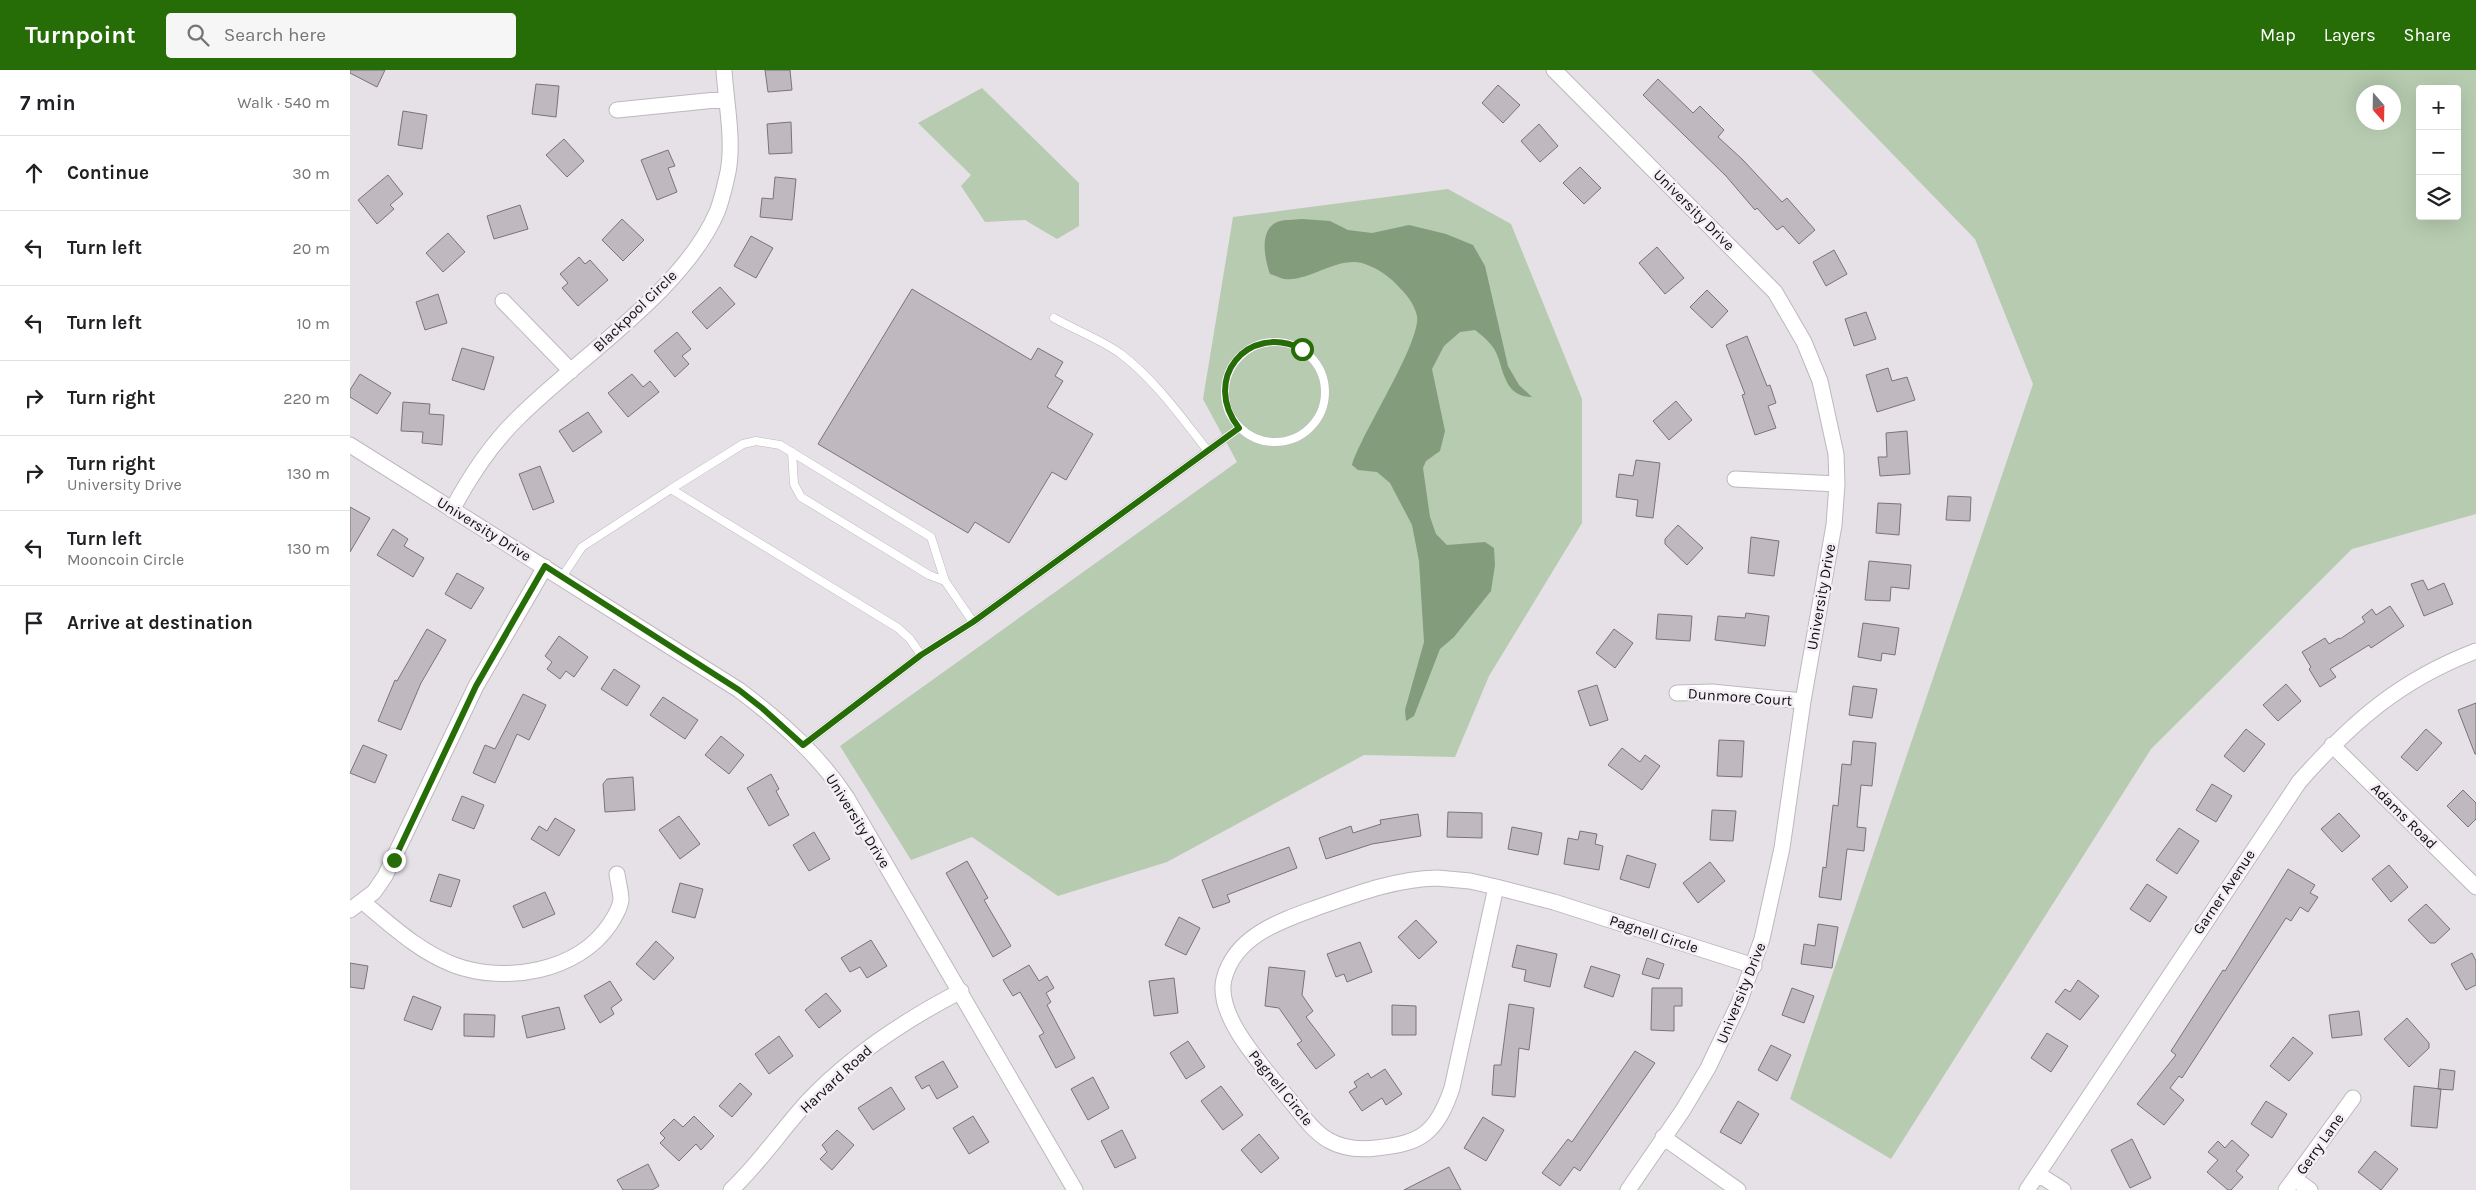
<!DOCTYPE html>
<html lang="en">
<head>
<meta charset="utf-8">
<style>
  body { margin:0; font-family:Karla,sans-serif; background:#f6f6f6; color:#202124 }
  .controls { position:absolute; right:15px; top:15px; display:grid; overflow:hidden; border-radius:5px; box-shadow:0 5px 20px #0002 }
  .controls button { width:45px; height:45px; display:grid; place-items:center; padding:0; border:0; border-bottom:1px solid #e0e0e0; background:#fff; color:#202124; font:25px sans-serif }
  .compass { position:absolute; left:2006px; top:15px; width:45px; height:45px; border-radius:50%; background:#fff; box-shadow:0 5px 20px #0002; rotate:160deg }
  .stop { position:absolute; width:15px; height:15px; margin:-11px; border:4px solid #266c07; border-radius:50%; background:#fff }
  .stop.end { background:#266c07; border-color:#fff; box-shadow:0 1px 5px #0008 }
  .list { margin:0; padding:0; list-style:none }
  h2 { display:flex; justify-content:space-between; align-items:center; height:65px; margin:0; padding:0 20px; font-size:21px }
  h2 small { font-size:16px; font-weight:400; color:#757577 }
  .list li { display:grid; grid-template-columns:32px 1fr auto; gap:15px; align-items:center; box-sizing:border-box; height:75px; padding:0 20px; border-top:1px solid #e0e0e0 }
  .list b { display:block; font-size:19px; white-space:nowrap }
  .list p { margin:0; font-size:16px; white-space:nowrap; color:#757577 }
  .list em { font-size:16px; font-style:normal; color:#757577 }
  .icon { flex:none; width:28px; height:28px; fill:none; stroke:currentColor; stroke-width:2; stroke-linecap:round; stroke-linejoin:round }
  .map { position:relative; flex:none; width:2126px; height:1120px; overflow:hidden }
  header { display:flex; align-items:center; gap:30px; box-sizing:border-box; height:70px; padding:0 25px; background:#266c07; color:#fff }
  header strong { font-size:24px }
  nav { display:flex; gap:28px; margin-inline-start:auto; font-size:18px }
  .search { width:350px; height:45px; background:#f6f6f6; display:flex; align-items:center; gap:12px; box-sizing:border-box; padding:0 18px; border-radius:5px; color:#757577; font-size:19px }
  main { display:flex }
  aside { flex:1; background:#fff }
  .map>svg:first-child { display:block }
  .green { fill:#b6cbb0; fill-rule:evenodd }
  .water { fill:#839c7c }
  .building { fill:#bfb9bf; stroke:#79747a }
  .lines { fill:none; stroke-linecap:round; stroke-linejoin:round }
  .lane-casing { stroke:#bdb8be; stroke-width:9 }
  .street-casing { stroke:#bdb8be; stroke-width:17 }
  .lane { stroke:#fff; stroke-width:8 }
  .street { stroke:#fff; stroke-width:15 }
  .route { stroke:#266c07; stroke-width:6 }
  .labels { text-anchor:middle; dominant-baseline:central; stroke-width:5; stroke-linejoin:round; paint-order:stroke }
  .street-label { font-size:15px; fill:#0f0d0f; stroke:#f3eef4 }
</style>
</head>
<body>
<header>
<strong>Turnpoint</strong>
<div class="search"><svg class="icon" aria-label="search" viewBox="0 0 24 24"><circle cx="10" cy="10" r="6"/><path d="M15 15l6 6"/></svg>Search here</div>
<nav><a>Map</a><a>Layers</a><a>Share</a></nav>
</header>
<main>
<aside>
<h2>7 min<small>Walk · 540 m</small></h2>
<ul class="list">
<li><svg class="icon" aria-label="ahead" viewBox="0 0 24 24"><path d="M12 20V5M6 11l6-6 6 6"/></svg><div><b>Continue</b></div><em>30 m</em></li>
<li><svg class="icon" aria-label="left" viewBox="0 0 24 24"><path d="M17 20v-9H6M10 6l-5 5 5 5"/></svg><div><b>Turn left</b></div><em>20 m</em></li>
<li><svg class="icon" aria-label="left" viewBox="0 0 24 24"><path d="M17 20v-9H6M10 6l-5 5 5 5"/></svg><div><b>Turn left</b></div><em>10 m</em></li>
<li><svg class="icon" aria-label="right" viewBox="0 0 24 24"><path d="M7 20v-9h11M14 6l5 5-5 5"/></svg><div><b>Turn right</b></div><em>220 m</em></li>
<li><svg class="icon" aria-label="right" viewBox="0 0 24 24"><path d="M7 20v-9h11M14 6l5 5-5 5"/></svg><div><b>Turn right</b><p>University Drive</p></div><em>130 m</em></li>
<li><svg class="icon" aria-label="left" viewBox="0 0 24 24"><path d="M17 20v-9H6M10 6l-5 5 5 5"/></svg><div><b>Turn left</b><p>Mooncoin Circle</p></div><em>130 m</em></li>
<li><svg class="icon" aria-label="arrive" viewBox="0 0 24 24"><path d="M6 21V4h12l-3 4 3 4H6"/></svg><div><b>Arrive at destination</b></div></li>
</ul>
</aside>
<div class="map">
<svg width="2126" height="1120" viewBox="0 0 2126 1120">
  <rect width="100%" height="100%" fill="#e6e0e7"/>
  <path class="green" d="M 1461,0 L 2126,0 L 2126,444 L 2002,479 L 1801,679 L 1541,1089 L 1440,1029 L 1683,314 L 1625,169 ZM 2070,19 L 2107,19 L 2107,146 L 2070,146 ZM 2044,22 L 2044,52 L 2014,52 L 2014,22 Z
    M 632,18 L 729,113 L 729,156 L 707,169 L 675,150 L 635,152 L 611,116 L 621,105 L 568,53 Z
    M 1098,119 L 1161,154 L 1232,329 L 1232,453 L 1139,606 L 1105,687 L 1014,685 L 817,792 L 708,826 L 622,767 L 561,790 L 490,676 L 887,392 L 853,329 L 883,147 Z"/>
  <path class="water" d="M 952,149 L 980,151 L 998,160 L 1022,163 L 1059,155 L 1096,164 L 1123,175 L 1135,196 L 1158,296 L 1169,315 L 1182,327 C 1157,327 1154,305 1148,287 C 1144,275 1134,267 1125,260 L 1110,262 L 1094,276 L 1082,299 L 1095,361 L 1090,381 L 1076,391 L 1073,398 L 1080,447 L 1086,464 L 1097,475 L 1135,472 L 1144,478 L 1145,495 L 1141,521 L 1104,567 L 1090,579 L 1064,646 L 1056,651 L 1055,640 L 1074,572 L 1069,491 L 1062,455 L 1040,413 L 1027,402 L 1008,400 L 1002,395 C 1012,362 1071,273 1067,246 C 1064,233 1056,224 1047,215 C 1038,205 1025,197 1012,193 C 985,187 960,212 934,209 C 930,208 924,205 920,204 C 915,190 909,163 925,153 C 932,149 944,150 952,149 Z"/>
  <path class="building" d="M 0,0 L 35,0 L 27,17 L 0,3 Z
    M 415,0 L 440,0 L 442,20 L 418,22 Z
    M 1308,9 L 1343,43 L 1350,36 L 1374,60 L 1368,67 L 1393,90 L 1432,132 L 1437,128 L 1465,160 L 1449,174 L 1433,156 L 1427,160 L 1407,138 L 1405,140 L 1376,106 L 1293,25 Z
    M 186,14 L 209,16 L 206,47 L 182,44 Z
    M 1148,15 L 1170,35 L 1153,53 L 1132,33 Z
    M 53,41 L 77,45 L 72,79 L 48,75 Z
    M 441,52 L 442,83 L 419,84 L 417,54 Z
    M 1189,54 L 1208,76 L 1190,92 L 1171,71 Z
    M 214,69 L 234,91 L 217,107 L 196,85 Z
    M 318,80 L 325,96 L 318,98 L 327,122 L 307,130 L 291,90 Z
    M 1230,97 L 1251,118 L 1234,134 L 1213,113 Z
    M 38,105 L 53,124 L 40,135 L 44,139 L 27,154 L 8,130 Z
    M 425,107 L 446,109 L 442,150 L 410,147 L 412,128 L 423,129 Z
    M 170,135 L 178,159 L 144,169 L 137,146 Z
    M 272,149 L 294,170 L 273,191 L 252,170 Z
    M 98,163 L 115,182 L 93,202 L 76,183 Z
    M 401,166 L 423,178 L 406,208 L 384,196 Z
    M 1307,177 L 1334,208 L 1315,224 L 1289,193 Z
    M 1484,180 L 1497,204 L 1476,216 L 1463,192 Z
    M 229,187 L 235,194 L 240,190 L 258,210 L 228,236 L 212,218 L 218,213 L 210,204 Z
    M 370,217 L 385,234 L 357,259 L 342,242 Z
    M 562,219 L 681,290 L 688,278 L 713,292 L 705,306 L 713,311 L 697,337 L 743,364 L 716,410 L 702,402 L 659,473 L 625,452 L 618,463 L 468,374 Z
    M 1357,220 L 1378,241 L 1362,258 L 1340,237 Z
    M 88,224 L 97,253 L 75,260 L 66,232 Z
    M 1516,242 L 1526,269 L 1504,276 L 1495,249 Z
    M 327,262 L 341,279 L 332,286 L 339,294 L 325,307 L 304,281 Z
    M 1397,266 L 1417,316 L 1420,315 L 1426,333 L 1418,336 L 1426,358 L 1405,365 L 1392,325 L 1395,324 L 1376,275 Z
    M 112,278 L 144,287 L 134,320 L 102,310 Z
    M 1538,298 L 1542,311 L 1557,307 L 1565,330 L 1527,342 L 1516,305 Z
    M 10,304 L 41,323 L 27,344 L 0,327 L 0,320 Z
    M 282,304 L 293,317 L 300,311 L 309,322 L 278,347 L 258,323 Z
    M 1326,331 L 1342,350 L 1319,370 L 1303,351 Z
    M 53,332 L 80,334 L 79,344 L 94,345 L 92,375 L 72,373 L 73,362 L 51,361 Z
    M 238,342 L 252,362 L 223,382 L 209,361 Z
    M 1557,361 L 1560,404 L 1530,406 L 1528,387 L 1537,387 L 1536,363 Z
    M 1286,390 L 1310,393 L 1303,448 L 1286,446 L 1288,430 L 1266,427 L 1269,404 L 1283,406 Z
    M 190,396 L 204,432 L 183,440 L 169,404 Z
    M 1598,426 L 1621,427 L 1620,451 L 1596,450 Z
    M 1528,433 L 1551,434 L 1549,465 L 1526,463 Z
    M 0,437 L 20,448 L 0,482 Z
    M 1328,455 L 1353,478 L 1337,495 L 1315,474 L 1315,469 Z
    M 43,459 L 58,469 L 54,476 L 74,488 L 63,507 L 27,485 Z
    M 1401,467 L 1429,471 L 1424,506 L 1398,503 Z
    M 1519,491 L 1561,495 L 1559,519 L 1541,517 L 1540,531 L 1515,530 Z
    M 107,503 L 134,518 L 121,539 L 95,524 Z
    M 2073,510 L 2078,520 L 2094,513 L 2103,534 L 2074,546 L 2061,514 Z
    M 2040,536 L 2054,556 L 2021,578 L 2019,575 L 1980,599 L 1986,607 L 1970,617 L 1959,599 L 1961,597 L 1952,582 L 1975,568 L 1979,574 L 1989,568 L 1990,569 L 2015,552 L 2012,547 L 2022,539 L 2026,545 Z
    M 1396,543 L 1419,546 L 1415,576 L 1365,570 L 1368,546 L 1395,548 Z
    M 1308,544 L 1342,546 L 1340,571 L 1306,569 Z
    M 1513,553 L 1549,558 L 1545,585 L 1532,583 L 1531,591 L 1508,587 Z
    M 77,559 L 96,570 L 71,613 L 51,660 L 28,651 L 45,610 L 47,611 Z
    M 1264,559 L 1283,573 L 1265,598 L 1246,583 Z
    M 209,566 L 238,587 L 224,607 L 216,601 L 210,609 L 197,599 L 202,592 L 195,586 Z
    M 264,599 L 290,616 L 277,636 L 251,619 Z
    M 1936,614 L 1951,631 L 1928,651 L 1913,635 Z
    M 1247,615 L 1258,650 L 1240,656 L 1228,621 Z
    M 1503,616 L 1527,619 L 1522,648 L 1499,645 Z
    M 173,624 L 196,635 L 179,670 L 167,664 L 145,713 L 123,703 L 135,675 L 145,679 Z
    M 313,627 L 348,650 L 335,669 L 300,645 Z
    M 2126,633 L 2126,684 L 2125,684 L 2108,640 Z
    M 1896,659 L 1915,674 L 1894,702 L 1874,686 Z
    M 2076,659 L 2092,673 L 2067,701 L 2051,687 Z
    M 371,666 L 394,685 L 379,704 L 355,685 Z
    M 1369,670 L 1394,671 L 1392,707 L 1367,706 Z
    M 1503,671 L 1526,673 L 1522,716 L 1511,715 L 1507,757 L 1516,758 L 1514,781 L 1497,779 L 1491,830 L 1469,827 L 1473,797 L 1476,798 L 1483,735 L 1488,736 L 1492,694 L 1501,695 Z
    M 13,675 L 37,685 L 25,713 L 0,703 Z
    M 1272,678 L 1290,692 L 1295,685 L 1310,696 L 1292,720 L 1258,695 Z
    M 421,704 L 429,719 L 426,721 L 439,745 L 419,756 L 397,718 Z
    M 283,707 L 285,740 L 255,742 L 253,714 L 257,709 Z
    M 1862,714 L 1882,726 L 1866,752 L 1846,740 Z
    M 2113,720 L 2126,733 L 2126,749 L 2118,757 L 2097,736 Z
    M 112,726 L 134,735 L 124,759 L 102,750 Z
    M 1362,740 L 1386,741 L 1383,771 L 1360,770 Z
    M 1098,742 L 1132,743 L 1132,768 L 1097,767 Z
    M 1989,743 L 2010,766 L 1992,782 L 1971,759 Z
    M 1068,744 L 1071,766 L 1022,774 L 976,789 L 969,768 L 1001,756 L 1003,763 L 1031,754 L 1030,750 Z
    M 329,746 L 350,774 L 330,789 L 309,760 Z
    M 205,748 L 225,760 L 209,786 L 181,769 L 189,756 L 197,761 Z
    M 1162,757 L 1192,763 L 1188,785 L 1158,779 Z
    M 1829,758 L 1849,771 L 1827,804 L 1806,790 Z
    M 1230,761 L 1247,764 L 1245,774 L 1253,776 L 1249,800 L 1214,794 L 1218,768 L 1228,770 Z
    M 464,762 L 480,789 L 459,801 L 443,775 Z
    M 939,777 L 947,798 L 877,825 L 880,832 L 863,838 L 852,810 Z
    M 1277,785 L 1306,794 L 1299,818 L 1270,809 Z
    M 617,791 L 638,828 L 634,830 L 661,876 L 643,887 L 596,803 Z
    M 1360,792 L 1375,811 L 1348,833 L 1333,813 Z
    M 2039,795 L 2058,817 L 2041,832 L 2022,809 Z
    M 1938,799 L 1965,815 L 1960,823 L 1968,827 L 1958,842 L 1950,837 L 1941,851 L 1936,848 L 1832,1008 L 1829,1006 L 1820,1018 L 1834,1030 L 1814,1055 L 1787,1034 L 1826,985 L 1821,981 L 1873,900 L 1875,901 Z
    M 89,804 L 110,810 L 101,837 L 80,831 Z
    M 330,813 L 353,819 L 345,848 L 322,842 Z
    M 1797,814 L 1817,827 L 1800,852 L 1780,839 Z
    M 195,822 L 205,844 L 173,858 L 163,836 Z
    M 2076,834 L 2100,859 L 2085,873 L 2080,873 L 2058,850 Z
    M 829,847 L 850,858 L 836,885 L 815,875 Z
    M 1066,850 L 1087,872 L 1069,889 L 1048,867 Z
    M 1468,854 L 1488,857 L 1482,898 L 1451,894 L 1454,874 L 1465,876 Z
    M 521,870 L 537,896 L 517,908 L 510,897 L 500,902 L 491,888 Z
    M 306,871 L 324,888 L 304,910 L 286,894 Z
    M 1010,872 L 1022,902 L 997,912 L 994,904 L 986,907 L 977,884 Z
    M 1167,875 L 1207,884 L 1200,917 L 1174,911 L 1176,900 L 1162,897 Z
    M 2122,883 L 2126,891 L 2126,915 L 2116,920 L 2101,894 Z
    M 1297,888 L 1314,894 L 1309,909 L 1292,904 Z
    M 0,893 L 18,896 L 14,919 L 0,917 Z
    M 679,895 L 689,911 L 697,906 L 704,918 L 696,923 L 701,932 L 697,935 L 725,988 L 706,998 L 689,966 L 694,963 L 670,922 L 663,926 L 653,910 Z
    M 1241,896 L 1270,905 L 1263,927 L 1234,917 Z
    M 919,897 L 955,901 L 952,925 L 963,941 L 956,947 L 985,985 L 966,999 L 947,974 L 952,971 L 929,938 L 915,936 Z
    M 824,908 L 828,943 L 804,946 L 799,911 Z
    M 1728,910 L 1749,926 L 1730,950 L 1705,932 L 1715,919 L 1720,922 Z
    M 260,911 L 272,930 L 261,938 L 264,944 L 250,953 L 234,926 Z
    M 1302,918 L 1332,918 L 1332,936 L 1324,936 L 1324,961 L 1301,960 Z
    M 1442,918 L 1464,926 L 1454,953 L 1432,945 Z
    M 476,923 L 491,941 L 469,958 L 455,940 Z
    M 63,926 L 91,937 L 82,960 L 54,950 Z
    M 1159,934 L 1184,938 L 1179,980 L 1169,978 L 1165,1027 L 1142,1025 L 1144,995 L 1151,995 Z
    M 1042,935 L 1066,936 L 1066,965 L 1042,965 Z
    M 209,937 L 215,959 L 177,968 L 172,946 Z
    M 2009,941 L 2012,965 L 1982,968 L 1979,945 Z
    M 114,944 L 145,945 L 144,967 L 114,966 Z
    M 2057,948 L 2079,973 L 2079,978 L 2059,997 L 2034,969 Z
    M 1697,963 L 1718,976 L 1701,1002 L 1681,988 Z
    M 429,966 L 443,986 L 419,1004 L 405,984 Z
    M 1943,967 L 1963,983 L 1939,1011 L 1920,996 Z
    M 838,971 L 855,997 L 836,1009 L 820,983 Z
    M 1421,975 L 1441,985 L 1427,1011 L 1408,1000 Z
    M 1285,981 L 1305,993 L 1230,1101 L 1224,1097 L 1210,1116 L 1192,1103 L 1218,1069 L 1222,1072 Z
    M 593,991 L 608,1017 L 587,1029 L 579,1015 L 572,1019 L 565,1007 Z
    M 1035,999 L 1052,1024 L 1036,1035 L 1032,1028 L 1012,1041 L 999,1022 L 1007,1017 L 1004,1012 L 1018,1003 L 1021,1008 Z
    M 2090,999 L 2105,1001 L 2103,1020 L 2088,1019 Z
    M 743,1007 L 759,1038 L 738,1050 L 721,1019 Z
    M 390,1013 L 402,1024 L 382,1047 L 369,1036 Z
    M 871,1016 L 893,1045 L 873,1060 L 851,1031 Z
    M 2064,1016 L 2091,1019 L 2087,1058 L 2061,1056 Z
    M 541,1017 L 555,1039 L 523,1060 L 508,1038 Z
    M 1388,1031 L 1409,1044 L 1391,1074 L 1370,1062 Z
    M 1916,1031 L 1937,1044 L 1922,1068 L 1901,1054 Z
    M 344,1046 L 364,1066 L 351,1080 L 346,1074 L 329,1091 L 310,1073 L 315,1068 L 310,1063 L 324,1049 L 333,1057 Z
    M 623,1046 L 639,1072 L 619,1084 L 603,1058 Z
    M 1133,1047 L 1154,1060 L 1136,1091 L 1114,1078 Z
    M 487,1060 L 504,1075 L 482,1100 L 470,1089 L 477,1082 L 472,1075 Z
    M 772,1060 L 786,1088 L 765,1098 L 751,1071 Z
    M 909,1064 L 929,1088 L 911,1103 L 891,1080 Z
    M 1782,1069 L 1801,1108 L 1780,1118 L 1761,1080 Z
    M 1882,1070 L 1899,1085 L 1886,1101 L 1893,1107 L 1881,1120 L 1878,1120 L 1857,1102 L 1868,1090 L 1858,1082 L 1868,1071 L 1875,1078 Z
    M 2025,1081 L 2048,1099 L 2031,1120 L 2008,1102 Z
    M 298,1094 L 309,1116 L 302,1120 L 273,1120 L 267,1110 Z
    M 1099,1097 L 1111,1120 L 1054,1120 Z"/>
  <g class="lines">
    <g class="lane-casing">
      <path id="lane" d="M 704,248 C 725,260 752,270 771,284 C 806,311 831,347 858,381
        M875 322a50 50 0 1 1 100 0a50 50 0 1 1-100 0Z
        M 442,382 L 444,414 L 451,427 L 579,505 L 595,511
        M 321,419 L 393,374 L 406,371 L 430,375 L 581,467 L 595,511 L 623,552
        M 212,507 L 232,477 L 321,419 L 548,558 L 560,569 L 571,585
        M 453,675 L 571,585 L 623,552 L 889,358"/>
    </g>
    <g class="street-casing">
      <path id="street" d="M 1204,0 L 1425,222 L 1454,272 L 1470,311 L 1486,384 L 1487,414 L 1484,455 L 1453,631 L 1432,778 L 1412,869 L 1389,933 L 1358,998 L 1333,1040 L 1278,1120
        M 267,40 L 376,29
        M 153,231 L 221,301
        M 0,375 L 389,620 C 430,651 469,685 497,728 L 725,1120
        M 1385,409 L 1487,414
        M 102,440 C 120,406 140,375 168,348 C 228,288 334,220 367,142 C 372,130 375,115 378,102 C 384,70 376,33 374,0
        M 1327,623 L 1362,622 L 1453,631
        M 1982,675 L 2126,817
        M 1087,808 L 1120,811 L 1146,817 L 1102,1018 C 1087,1062 1072,1074 1026,1078 C 1010,1080 992,1078 978,1070 C 960,1059 948,1039 934,1023 C 913,996 865,946 874,909 C 885,866 930,851 966,838 C 1006,824 1045,809 1087,808 Z
        M 1146,817 L 1204,832 L 1404,896
        M 13,832 C 42,856 68,881 104,895 C 155,914 228,902 260,854 C 264,848 270,838 271,830 C 271,822 268,812 267,804
        M 0,840 L 24,822 L 35,806 L 126,616 L 195,497
        M 1313,1067 L 1388,1120
        M 1688,1104 L 1713,1120
        M 1945,1109 L 1960,1120
        M 381,1120 C 410,1093 432,1059 459,1030 C 503,984 555,950 611,921
        M 1677,1120 L 1949,712 C 2002,652 2050,610 2126,581
        M 1936,1120 L 2003,1028"/>
    </g>
    <use href="#lane" class="lane"/>
    <use href="#street" class="street"/>
  </g>
  <g class="lines">
    <path class="route" d="M 44,790 L 126,616 L 195,496 L 389,620 L 412,638 L 453,675 L 571,585 L 623,552 L 889,358 C 851,310 897,252 952,279"/>
  </g>
  <g class="labels">
    <g class="street-label">
      <text transform="translate(1344 140) rotate(45)">University Drive</text>
      <text transform="translate(285 241) rotate(-44)">Blackpool Circle</text>
      <text transform="translate(134 459) rotate(32)">University Drive</text>
      <text transform="translate(1471 527) rotate(-80)">University Drive</text>
      <text transform="translate(1390 627) rotate(4)">Dunmore Court</text>
      <text transform="translate(2054 746) rotate(45)">Adams Road</text>
      <text transform="translate(508 751) rotate(58)">University Drive</text>
      <text transform="translate(1874 822) rotate(-56)">Garner Avenue</text>
      <text transform="translate(1304 864) rotate(18)">Pagnell Circle</text>
      <text transform="translate(1391 923) rotate(-68)">University Drive</text>
      <text transform="translate(486 1009) rotate(-43)">Harvard Road</text>
      <text transform="translate(931 1018) rotate(51)">Pagnell Circle</text>
      <text transform="translate(1970 1074) rotate(-55)">Gerry Lane</text>
    </g>
  </g>
</svg>
<div class="controls">
<button>+</button>
<button>−</button>
<button><svg class="icon" aria-label="layers" viewBox="0 0 24 24"><path d="M12 4l9 5-9 5-9-5zM3 14l9 5 9-5"/></svg></button>
</div>
<svg class="compass" viewBox="-18 -18 36 36"><path d="M0-13l5 13h-10z" fill="#e53935"/><path d="M0 13l5-13h-10z" fill="#757577"/></svg>
<div class="stop" style="left:952px;top:279px"></div>
<div class="stop end" style="left:44px;top:790px"></div>
</div>
</main>
</body>
</html>
